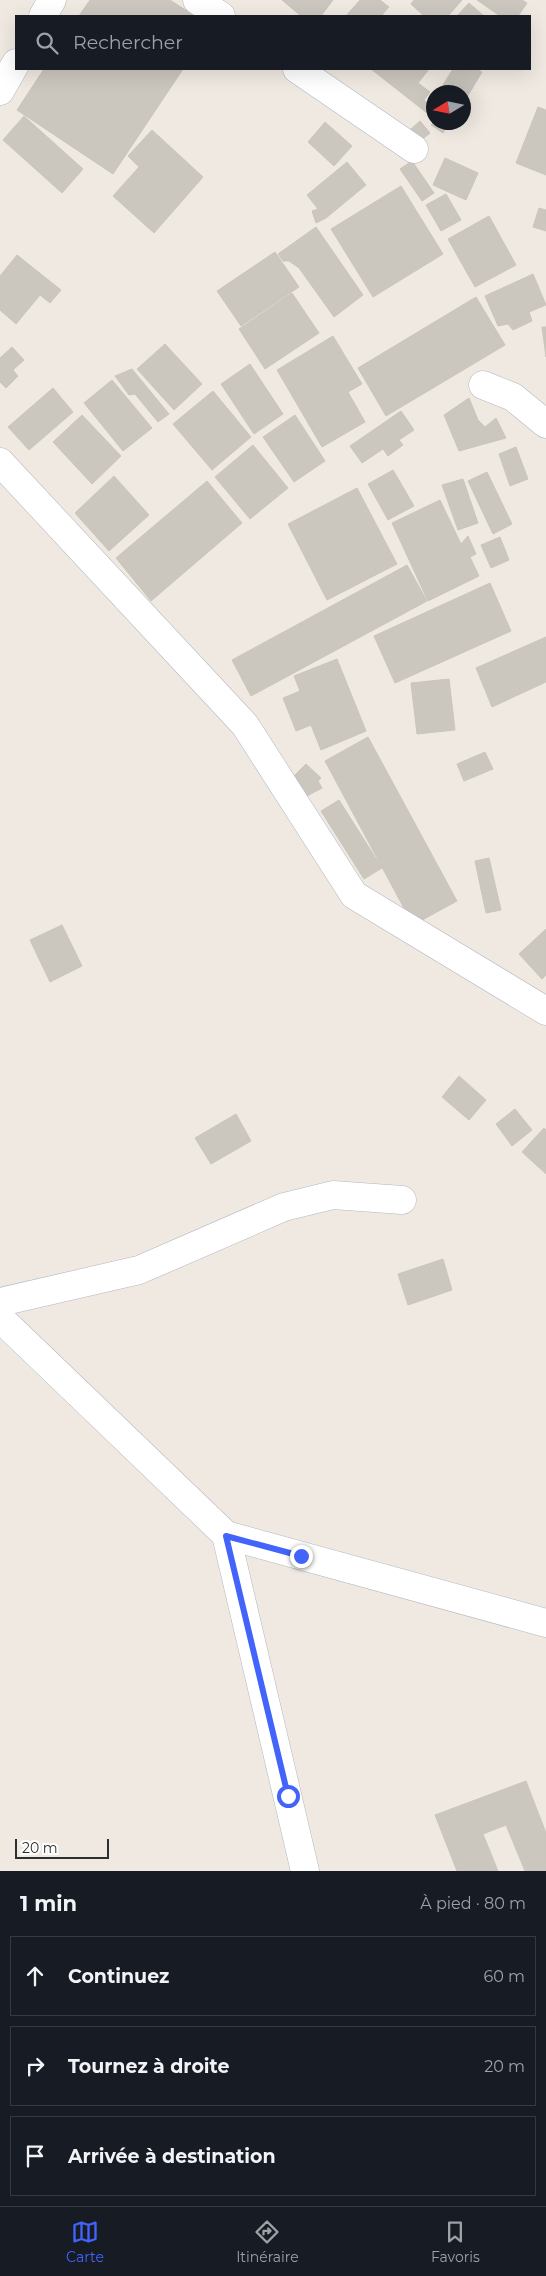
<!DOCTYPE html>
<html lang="fr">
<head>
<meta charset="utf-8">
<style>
  body { margin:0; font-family:Montserrat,sans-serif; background:#20242c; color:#f1f3f6 }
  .compass { position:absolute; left:426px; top:85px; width:45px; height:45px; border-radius:50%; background:#171b24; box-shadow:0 5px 20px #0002; rotate:260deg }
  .scale { position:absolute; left:15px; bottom:12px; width:94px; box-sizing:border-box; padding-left:5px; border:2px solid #2e2e2e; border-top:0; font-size:14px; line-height:18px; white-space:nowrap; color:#2e2e2e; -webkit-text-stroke:4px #fff; paint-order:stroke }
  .stop { position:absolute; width:15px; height:15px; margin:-11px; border:4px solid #4264fb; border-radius:50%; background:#fff }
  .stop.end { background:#4264fb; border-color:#fff; box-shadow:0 1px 5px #0008 }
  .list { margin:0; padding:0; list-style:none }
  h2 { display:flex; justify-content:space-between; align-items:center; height:65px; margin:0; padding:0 20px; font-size:21px }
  h2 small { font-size:16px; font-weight:400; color:#9ea1a6 }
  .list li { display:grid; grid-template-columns:32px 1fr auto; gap:15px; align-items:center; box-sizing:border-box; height:80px; margin:0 10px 10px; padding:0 10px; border:1px solid #363941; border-radius:0px }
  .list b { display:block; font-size:19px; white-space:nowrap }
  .list em { font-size:16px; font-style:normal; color:#9ea1a6 }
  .icon { flex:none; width:28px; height:28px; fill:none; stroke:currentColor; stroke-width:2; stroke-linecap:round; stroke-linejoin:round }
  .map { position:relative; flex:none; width:546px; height:1871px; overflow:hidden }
  .search { position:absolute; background:#171b24; box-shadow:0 5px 20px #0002; left:15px; right:15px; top:15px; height:55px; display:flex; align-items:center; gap:12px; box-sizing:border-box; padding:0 18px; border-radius:0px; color:#9ea1a6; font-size:19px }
  .sheet { height:335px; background:#171b24 }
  nav { display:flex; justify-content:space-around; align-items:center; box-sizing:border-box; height:70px; border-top:1px solid #363941; background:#171b24; font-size:14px; color:#9ea1a6 }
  nav a { display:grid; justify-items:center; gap:2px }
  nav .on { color:#4264fb }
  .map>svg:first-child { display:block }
  .building { fill:#cbc7bf; stroke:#cbc5ba }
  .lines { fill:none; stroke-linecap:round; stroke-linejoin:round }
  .minor-casing { stroke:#b4b7c1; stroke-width:29 }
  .minor { stroke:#fff; stroke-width:28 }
  .route { stroke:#4264fb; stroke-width:6 }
</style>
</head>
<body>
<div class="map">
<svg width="546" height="1871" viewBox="0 0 546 1871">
  <rect width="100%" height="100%" fill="#efe9e1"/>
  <path class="building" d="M 90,0 L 170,0 L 195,16 L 79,16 Z
    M 282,0 L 333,0 L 321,16 L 301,16 Z
    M 360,0 L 380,0 L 389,7 L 381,16 L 346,16 Z
    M 414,0 L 462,0 L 448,16 L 424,16 L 411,4 Z
    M 477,0 L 522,0 L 527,3 L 518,16 L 500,16 Z
    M 469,3 L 484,16 L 457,16 Z
    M 44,69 L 183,69 L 113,174 L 17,110 Z
    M 371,69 L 429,69 L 418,83 L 430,92 L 424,100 L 432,107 L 427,113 Z
    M 453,69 L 476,69 L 482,72 L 464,102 L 464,92 L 444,92 L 440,90 Z
    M 538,107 L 546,110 L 546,175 L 516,163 Z
    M 24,116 L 83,169 L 62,193 L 3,140 Z
    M 420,121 L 430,133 L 413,147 L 404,135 Z
    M 325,122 L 352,146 L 334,166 L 308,142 Z
    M 434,122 L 449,122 L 443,133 L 431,125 Z
    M 152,130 L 203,177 L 154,233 L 113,196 L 139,167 L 128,156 Z
    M 445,158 L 478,173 L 466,200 L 433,185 Z
    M 412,161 L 434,193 L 422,201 L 400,169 Z
    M 347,162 L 366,185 L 326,218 L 316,223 L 312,211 L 318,209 L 307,195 Z
    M 401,186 L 443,254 L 373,297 L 331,229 Z
    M 446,194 L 461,220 L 441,231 L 426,205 Z
    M 539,208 L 546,210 L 546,231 L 533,227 Z
    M 489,216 L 516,265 L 475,287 L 448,239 Z
    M 316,227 L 363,295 L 334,317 L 299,268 L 289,261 L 283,261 L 278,254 Z
    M 275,252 L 299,287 L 241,326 L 217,291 Z
    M 17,255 L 61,290 L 50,303 L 40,295 L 16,324 L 0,310 L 0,276 Z
    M 533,274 L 546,305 L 529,312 L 532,321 L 513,330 L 508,324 L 498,326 L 485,296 Z
    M 292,293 L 319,333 L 265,369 L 239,329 Z
    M 476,297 L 505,345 L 386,416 L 358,368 Z
    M 542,327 L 546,327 L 546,357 Z
    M 333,336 L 362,384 L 348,392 L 365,422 L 322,447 L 277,370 Z
    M 165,344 L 202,384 L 174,410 L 137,369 Z
    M 12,347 L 24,360 L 13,370 L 18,376 L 6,388 L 0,382 L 0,358 Z
    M 250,364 L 283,414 L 254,434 L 221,384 Z
    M 132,369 L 169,414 L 158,422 L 135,394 L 129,395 L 115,376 Z
    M 112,380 L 152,428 L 123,451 L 84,403 Z
    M 53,388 L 73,412 L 29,450 L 8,427 Z
    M 213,391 L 251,437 L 212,470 L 173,424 Z
    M 469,398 L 478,420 L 485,427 L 496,418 L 506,438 L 459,451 L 444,415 Z
    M 401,411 L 414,430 L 399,440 L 403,445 L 388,456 L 383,449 L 362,463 L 350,446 Z
    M 82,415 L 121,456 L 92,484 L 53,442 Z
    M 295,415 L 325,461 L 294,482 L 263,437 Z
    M 253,445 L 288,488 L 250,519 L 215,477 Z
    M 516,447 L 528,479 L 510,486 L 499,454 Z
    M 393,470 L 414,506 L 388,520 L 368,484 Z
    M 487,472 L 512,524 L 493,534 L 468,481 Z
    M 114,476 L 149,515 L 109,551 L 75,513 Z
    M 463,479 L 478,523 L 458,530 L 442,485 Z
    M 207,481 L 242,523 L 151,601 L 116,558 Z
    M 357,488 L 397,564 L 327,600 L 288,524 Z
    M 440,500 L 461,544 L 468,536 L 476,554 L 470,557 L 479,576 L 428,601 L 392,523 Z
    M 500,537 L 509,560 L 491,568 L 481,545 Z
    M 407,565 L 427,601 L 251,696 L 232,660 Z
    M 490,583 L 511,631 L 395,683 L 374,636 Z
    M 546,637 L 546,682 L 492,707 L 476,668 Z
    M 337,659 L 366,731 L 321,750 L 311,725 L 296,731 L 283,698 L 300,691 L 294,676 Z
    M 449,679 L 455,730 L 417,734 L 411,683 Z
    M 368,737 L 457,901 L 413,925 L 325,761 Z
    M 485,752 L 493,769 L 464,781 L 457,764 Z
    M 306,764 L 321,778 L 318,781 L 322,788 L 305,797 L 294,776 Z
    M 339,800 L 382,868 L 364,879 L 321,811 Z
    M 489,858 L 501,910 L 486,913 L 475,861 Z
    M 62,925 L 82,966 L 50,982 L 30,940 Z
    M 546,929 L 546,975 L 542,979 L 519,954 Z
    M 459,1076 L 486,1100 L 469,1120 L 442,1097 Z
    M 515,1109 L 532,1130 L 512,1146 L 496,1124 Z
    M 236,1114 L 251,1141 L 211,1164 L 195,1138 Z
    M 544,1128 L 546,1130 L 546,1174 L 522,1152 Z
    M 443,1259 L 452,1290 L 408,1305 L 398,1274 Z
    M 526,1781 L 546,1833 L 546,1871 L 525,1871 L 506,1825 L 483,1834 L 498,1871 L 457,1871 L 435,1815 Z"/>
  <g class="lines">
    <g class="minor-casing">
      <path id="minor" d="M 197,0 L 221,16
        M 43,16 L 52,0
        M 297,69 L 414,149
        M 0,91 L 16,63
        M 483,385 L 513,397 L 546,424
        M 0,462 L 245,725 L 354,895 L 546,1011
        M 0,1302 L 139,1270 L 284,1207 L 333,1195 L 402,1200
        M 0,1318 L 226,1535 L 546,1623
        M 226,1535 L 305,1871"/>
    </g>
    <use href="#minor" class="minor"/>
  </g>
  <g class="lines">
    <path class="route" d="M 288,1796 L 226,1536 L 301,1556"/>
  </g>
</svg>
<svg class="compass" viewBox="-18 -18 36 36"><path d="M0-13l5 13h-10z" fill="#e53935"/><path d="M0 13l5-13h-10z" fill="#9ea1a6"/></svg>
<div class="scale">20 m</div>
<div class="stop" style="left:288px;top:1796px"></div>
<div class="stop end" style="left:301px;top:1556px"></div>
<div class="search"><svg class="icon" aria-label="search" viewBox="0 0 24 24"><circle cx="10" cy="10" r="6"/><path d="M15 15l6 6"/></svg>Rechercher</div>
</div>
<section class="sheet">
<h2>1 min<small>À pied · 80 m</small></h2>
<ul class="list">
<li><svg class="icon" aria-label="ahead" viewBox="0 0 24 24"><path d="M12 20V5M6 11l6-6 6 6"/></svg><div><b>Continuez</b></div><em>60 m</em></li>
<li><svg class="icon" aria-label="right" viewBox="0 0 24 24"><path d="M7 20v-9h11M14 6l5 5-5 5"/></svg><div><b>Tournez à droite</b></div><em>20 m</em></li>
<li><svg class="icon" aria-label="arrive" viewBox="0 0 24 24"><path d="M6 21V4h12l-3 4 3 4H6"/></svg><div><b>Arrivée à destination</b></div></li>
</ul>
</section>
<nav>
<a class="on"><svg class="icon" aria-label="map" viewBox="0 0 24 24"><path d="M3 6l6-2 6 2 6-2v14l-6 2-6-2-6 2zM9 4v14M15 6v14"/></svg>Carte</a>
<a><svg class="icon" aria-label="directions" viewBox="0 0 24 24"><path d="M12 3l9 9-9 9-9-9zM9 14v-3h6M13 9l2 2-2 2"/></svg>Itinéraire</a>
<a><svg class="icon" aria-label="saved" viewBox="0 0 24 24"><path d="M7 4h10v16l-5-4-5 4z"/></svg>Favoris</a>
</nav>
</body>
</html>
